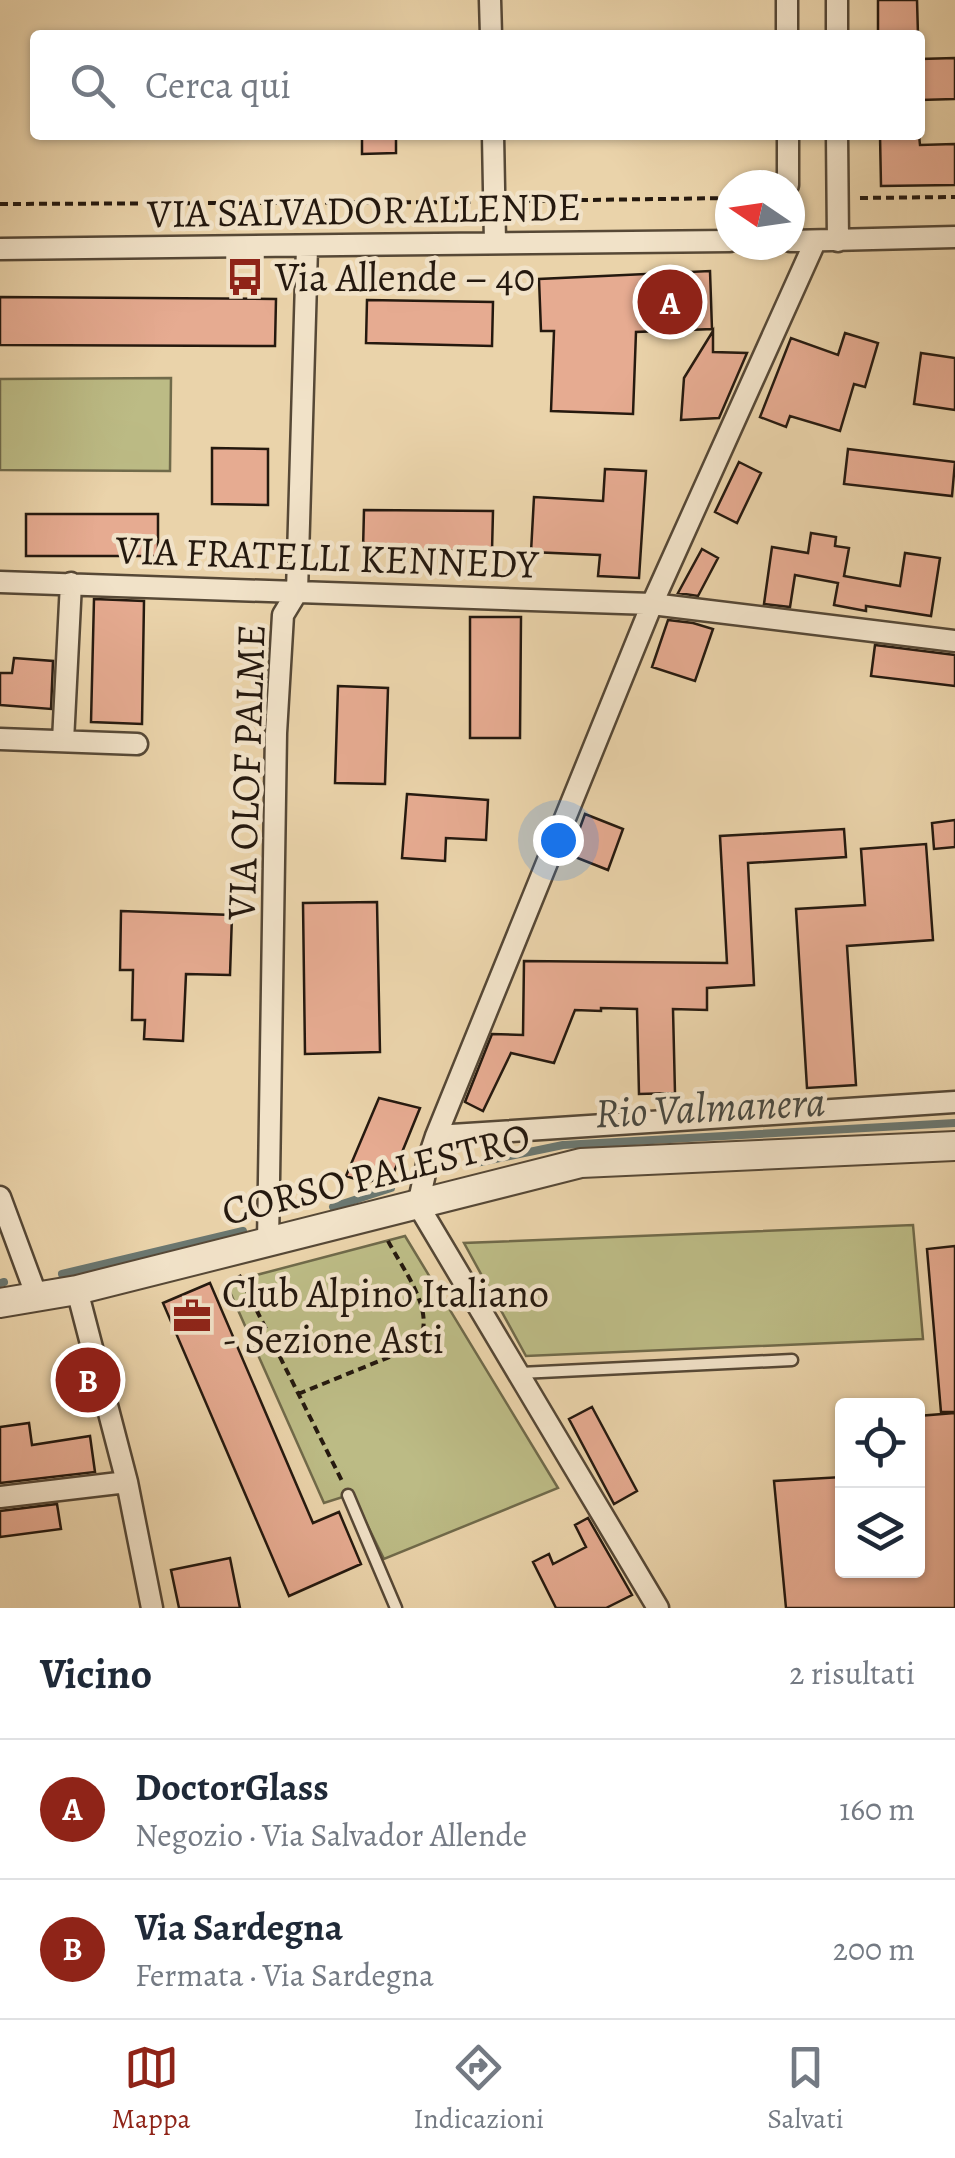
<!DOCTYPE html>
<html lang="it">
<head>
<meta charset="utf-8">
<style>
  body { margin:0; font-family:Alegreya,serif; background:#f6f6f7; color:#1f2937 }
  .controls { position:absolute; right:30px; bottom:30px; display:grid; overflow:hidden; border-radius:10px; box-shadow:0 2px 8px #0004 }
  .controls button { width:90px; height:90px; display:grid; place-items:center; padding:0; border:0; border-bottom:2px solid #e0e1e3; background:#fff; color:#1f2937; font:50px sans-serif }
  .compass { position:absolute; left:715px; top:170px; width:90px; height:90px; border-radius:50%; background:#fff; box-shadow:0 2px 8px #0004; rotate:283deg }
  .you { position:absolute; left:558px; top:840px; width:35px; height:35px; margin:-25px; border:8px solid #fff; border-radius:50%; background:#1a73e8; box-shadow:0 0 0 15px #1a73e833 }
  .badge { display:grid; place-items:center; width:65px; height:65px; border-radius:50%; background:#8f2418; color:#fff; font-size:32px; font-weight:700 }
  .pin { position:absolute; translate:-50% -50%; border:5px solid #fff; box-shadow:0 2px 10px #0006 }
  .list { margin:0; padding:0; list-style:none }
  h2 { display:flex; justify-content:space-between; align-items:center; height:130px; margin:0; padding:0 40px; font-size:42px }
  h2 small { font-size:32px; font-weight:400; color:#747a83 }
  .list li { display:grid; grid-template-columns:65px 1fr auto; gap:30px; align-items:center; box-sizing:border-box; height:140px; padding:0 40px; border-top:2px solid #e0e1e3 }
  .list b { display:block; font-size:38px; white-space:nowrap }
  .list p { margin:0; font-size:32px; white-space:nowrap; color:#747a83 }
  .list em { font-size:32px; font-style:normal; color:#747a83 }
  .icon { flex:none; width:55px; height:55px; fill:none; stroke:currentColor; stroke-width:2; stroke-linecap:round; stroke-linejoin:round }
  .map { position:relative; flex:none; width:955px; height:1608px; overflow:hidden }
  .search { position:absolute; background:#fff; box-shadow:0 2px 8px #0004; left:30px; right:30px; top:30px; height:110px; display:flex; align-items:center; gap:25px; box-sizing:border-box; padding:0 35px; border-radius:10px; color:#747a83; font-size:38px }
  .sheet { height:410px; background:#fff }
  nav { display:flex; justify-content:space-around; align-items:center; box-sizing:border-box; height:140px; border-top:2px solid #e0e1e3; background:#fff; font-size:28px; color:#747a83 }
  nav a { display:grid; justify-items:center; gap:5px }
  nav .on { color:#8f2418 }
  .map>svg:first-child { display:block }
  .green { fill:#bcbb85; stroke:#706a4a; stroke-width:2.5 }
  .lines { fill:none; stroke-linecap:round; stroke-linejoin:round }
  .stream { stroke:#6b7770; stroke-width:8 }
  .building { fill:#e6ab91; stroke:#25190f; stroke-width:2.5 }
  .service-casing { stroke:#564836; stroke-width:15 }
  .minor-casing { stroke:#564836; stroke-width:25 }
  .tertiary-casing { stroke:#564836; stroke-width:32 }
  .path { stroke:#25190f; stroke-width:4; stroke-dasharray:8 5; stroke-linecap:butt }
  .service { stroke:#f1e2c8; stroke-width:10 }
  .minor { stroke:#f1e2c8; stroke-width:20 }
  .tertiary { stroke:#f1e2c8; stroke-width:28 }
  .labels { text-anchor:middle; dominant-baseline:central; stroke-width:9; stroke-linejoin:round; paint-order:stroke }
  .street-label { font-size:40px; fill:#25190f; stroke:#f1e2c8 }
  .poi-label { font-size:40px; fill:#25190f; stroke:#f1e2c8; text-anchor:start }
  .water-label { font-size:42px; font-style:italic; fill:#484840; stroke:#f1e2c8 }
</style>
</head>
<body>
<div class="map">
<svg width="955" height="1608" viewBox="0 0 955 1608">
  <rect width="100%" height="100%" fill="#ead3aa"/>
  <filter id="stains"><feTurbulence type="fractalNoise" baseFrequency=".002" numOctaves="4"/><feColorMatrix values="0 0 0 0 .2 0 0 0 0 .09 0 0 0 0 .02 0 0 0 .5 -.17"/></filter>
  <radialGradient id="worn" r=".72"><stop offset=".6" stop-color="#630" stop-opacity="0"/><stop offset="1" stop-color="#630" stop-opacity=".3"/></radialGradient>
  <path class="green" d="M 171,378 L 170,471 L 0,470 L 0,379 Z
    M 913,1225 L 923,1339 L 526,1356 L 464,1243 Z
    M 405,1236 L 558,1488 L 384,1559 L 352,1494 L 324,1503 L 226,1283 Z"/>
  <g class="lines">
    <path class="stream" d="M 471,1164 L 563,1145 L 955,1123
      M 333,1207 L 391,1188
      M 62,1274 L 243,1231
      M 0,1283 L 4,1282"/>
  </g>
  <path class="building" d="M 878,0 L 917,0 L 918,35 L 878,35 Z
    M 955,58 L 955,99 L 920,100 L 920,59 Z
    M 362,135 L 396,135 L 396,153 L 362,154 Z
    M 880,135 L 919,135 L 920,145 L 955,144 L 955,185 L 881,186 Z
    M 710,271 L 712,329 L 636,332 L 633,414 L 551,411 L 554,331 L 541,331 L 539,279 Z
    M 0,297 L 276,299 L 275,346 L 0,345 Z
    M 367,300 L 493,302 L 492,346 L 366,343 Z
    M 713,331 L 713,352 L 747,353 L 719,418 L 681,420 L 684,378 Z
    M 845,333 L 878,343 L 865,387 L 854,384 L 840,431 L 790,416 L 786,427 L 760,417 L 791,338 L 838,355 Z
    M 921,353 L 955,358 L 955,410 L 914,404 Z
    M 212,448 L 268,449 L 268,505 L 212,504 Z
    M 848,449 L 955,462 L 952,496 L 844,484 Z
    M 739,462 L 761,473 L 737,523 L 715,512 Z
    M 605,469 L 646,471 L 639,578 L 598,576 L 600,555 L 531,552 L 534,497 L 603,501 Z
    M 364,510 L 493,511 L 492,551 L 363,550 Z
    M 26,514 L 158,514 L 158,556 L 26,556 Z
    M 811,533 L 836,537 L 835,546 L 849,548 L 844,576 L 900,586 L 905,553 L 940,558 L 931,616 L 866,606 L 866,611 L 834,605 L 838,583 L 795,575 L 790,607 L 764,604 L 772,547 L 808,553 Z
    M 702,549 L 718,558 L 698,596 L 678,593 Z
    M 94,599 L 144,601 L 142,724 L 91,722 Z
    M 470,617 L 521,617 L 520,738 L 470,738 Z
    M 668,620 L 693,623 L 713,629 L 695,681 L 652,667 Z
    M 875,645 L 955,655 L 955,686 L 871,676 Z
    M 14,658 L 53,661 L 51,709 L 0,705 L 0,673 L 12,673 Z
    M 338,686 L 388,688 L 385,784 L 335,783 Z
    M 407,794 L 488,800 L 486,840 L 446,838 L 445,861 L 402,858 Z
    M 585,814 L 623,829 L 608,870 L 570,855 Z
    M 955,820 L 955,847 L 934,849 L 932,823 Z
    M 844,829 L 846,857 L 748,863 L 754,985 L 707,988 L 707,1010 L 673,1009 L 675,1093 L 639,1094 L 637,1009 L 601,1008 L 601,1011 L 575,1010 L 554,1063 L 511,1053 L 483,1111 L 465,1102 L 492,1034 L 523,1035 L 524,961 L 727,963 L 720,836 Z
    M 926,844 L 933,940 L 847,946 L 856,1085 L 807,1088 L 796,909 L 865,905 L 861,849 Z
    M 377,902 L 380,1052 L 305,1054 L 303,903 Z
    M 121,911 L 232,915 L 230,975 L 186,974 L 183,1041 L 144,1039 L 145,1020 L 132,1020 L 133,970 L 120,970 Z
    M 379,1098 L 420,1108 L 394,1172 L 381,1169 L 376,1179 L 367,1183 L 346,1176 Z
    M 955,1246 L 955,1412 L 941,1412 L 927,1249 Z
    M 210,1283 L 313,1523 L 339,1512 L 361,1564 L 289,1596 L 163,1303 Z
    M 592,1407 L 637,1491 L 614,1504 L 569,1419 Z
    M 955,1413 L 955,1608 L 786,1608 L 774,1481 L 842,1477 L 842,1570 L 918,1570 L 918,1416 Z
    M 29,1423 L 32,1445 L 90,1436 L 95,1472 L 0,1483 L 0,1427 Z
    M 57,1504 L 61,1529 L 0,1537 L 0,1511 Z
    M 588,1518 L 632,1595 L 606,1608 L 556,1608 L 533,1562 L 549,1554 L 553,1564 L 586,1547 L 575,1525 Z
    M 230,1558 L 240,1608 L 179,1608 L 171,1570 Z"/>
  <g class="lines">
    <g class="service-casing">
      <path id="service" d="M 520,1373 L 792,1360
        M 348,1495 L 396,1608"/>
    </g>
    <g class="minor-casing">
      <path id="minor" d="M 490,0 L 491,35
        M 787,0 L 787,35
        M 837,0 L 837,35
        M 493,135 L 495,242
        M 788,135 L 788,185
        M 837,135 L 838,241
        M 790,241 L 955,237
        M 0,249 C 243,247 487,242 730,241
        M 0,582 L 652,604 L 955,641
        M 0,739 L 137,744
        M 63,741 L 71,583
        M 436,1136 L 955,1102
        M 0,1197 L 37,1297
        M 268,1243 L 276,733 L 283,615 L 297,592 L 307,247
        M 77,1290 L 127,1482 L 152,1608
        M 0,1497 L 127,1482
        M 658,1608 L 418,1205 L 428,1160 L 436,1136 L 652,604 L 815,242"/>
    </g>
    <g class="tertiary-casing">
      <path id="tertiary" d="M 0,1303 L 77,1290 L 581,1163 L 955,1146"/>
    </g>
    <path class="path" d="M 860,198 L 955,197
      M 515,201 L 730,198
      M 0,204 L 471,202
      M 239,1275 L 342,1481
      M 298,1394 L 414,1347 C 442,1317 402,1269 387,1239"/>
    <use href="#service" class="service"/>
    <use href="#minor" class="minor"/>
    <use href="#tertiary" class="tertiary"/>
  </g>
  <defs>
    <g id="bus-bare" transform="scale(3)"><path d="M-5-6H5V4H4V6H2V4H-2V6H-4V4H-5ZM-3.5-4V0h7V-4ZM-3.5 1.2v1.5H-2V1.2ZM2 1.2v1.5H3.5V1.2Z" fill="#8f2418" stroke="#f1e2c8" stroke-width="2.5" paint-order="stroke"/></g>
    <g id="office-bare" transform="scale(3)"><path d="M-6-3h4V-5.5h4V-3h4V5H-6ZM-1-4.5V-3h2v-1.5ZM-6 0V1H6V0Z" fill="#8f2418" stroke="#f1e2c8" stroke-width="2.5" paint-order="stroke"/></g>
  </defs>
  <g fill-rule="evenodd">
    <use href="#bus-bare" x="245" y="277"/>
    <use href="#office-bare" x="192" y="1316"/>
  </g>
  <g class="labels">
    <g class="street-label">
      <text transform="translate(364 210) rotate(-1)">VIA SALVADOR ALLENDE</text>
      <text transform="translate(327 557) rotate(2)">VIA FRATELLI KENNEDY</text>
      <text transform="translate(246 772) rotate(-88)">VIA OLOF PALME</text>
      <text transform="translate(376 1174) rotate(-14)">CORSO PALESTRO</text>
    </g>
    <g class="poi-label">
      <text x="275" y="277">Via Allende – 40</text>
      <text x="222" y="1293">Club Alpino Italiano<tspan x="222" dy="46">- Sezione Asti</tspan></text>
    </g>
    <g class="water-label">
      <text transform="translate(710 1107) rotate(-3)">Rio Valmanera</text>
    </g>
  </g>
  <rect width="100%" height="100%" filter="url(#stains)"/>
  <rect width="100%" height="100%" fill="url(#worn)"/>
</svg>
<div class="controls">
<button><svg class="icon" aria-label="locate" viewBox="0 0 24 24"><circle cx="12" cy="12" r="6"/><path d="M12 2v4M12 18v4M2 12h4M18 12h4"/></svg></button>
<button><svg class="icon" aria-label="layers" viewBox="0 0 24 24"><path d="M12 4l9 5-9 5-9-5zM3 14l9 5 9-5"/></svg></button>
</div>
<svg class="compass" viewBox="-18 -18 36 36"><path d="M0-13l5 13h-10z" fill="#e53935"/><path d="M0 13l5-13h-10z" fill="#747a83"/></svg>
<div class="you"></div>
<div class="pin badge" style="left:670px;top:302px">A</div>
<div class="pin badge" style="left:88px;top:1380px">B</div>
<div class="search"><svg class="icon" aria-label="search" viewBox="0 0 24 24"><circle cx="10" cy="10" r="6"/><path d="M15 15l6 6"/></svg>Cerca qui</div>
</div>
<section class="sheet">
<h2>Vicino<small>2 risultati</small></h2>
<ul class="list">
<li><span class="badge">A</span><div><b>DoctorGlass</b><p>Negozio · Via Salvador Allende</p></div><em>160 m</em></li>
<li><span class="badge">B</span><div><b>Via Sardegna</b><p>Fermata · Via Sardegna</p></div><em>200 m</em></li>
</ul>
</section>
<nav>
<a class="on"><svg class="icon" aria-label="map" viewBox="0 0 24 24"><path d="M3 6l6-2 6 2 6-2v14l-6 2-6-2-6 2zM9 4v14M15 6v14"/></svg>Mappa</a>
<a><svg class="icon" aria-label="directions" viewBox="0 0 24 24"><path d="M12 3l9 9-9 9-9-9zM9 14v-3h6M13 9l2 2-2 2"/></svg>Indicazioni</a>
<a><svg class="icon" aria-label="saved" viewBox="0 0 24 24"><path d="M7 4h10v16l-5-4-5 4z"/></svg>Salvati</a>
</nav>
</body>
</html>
